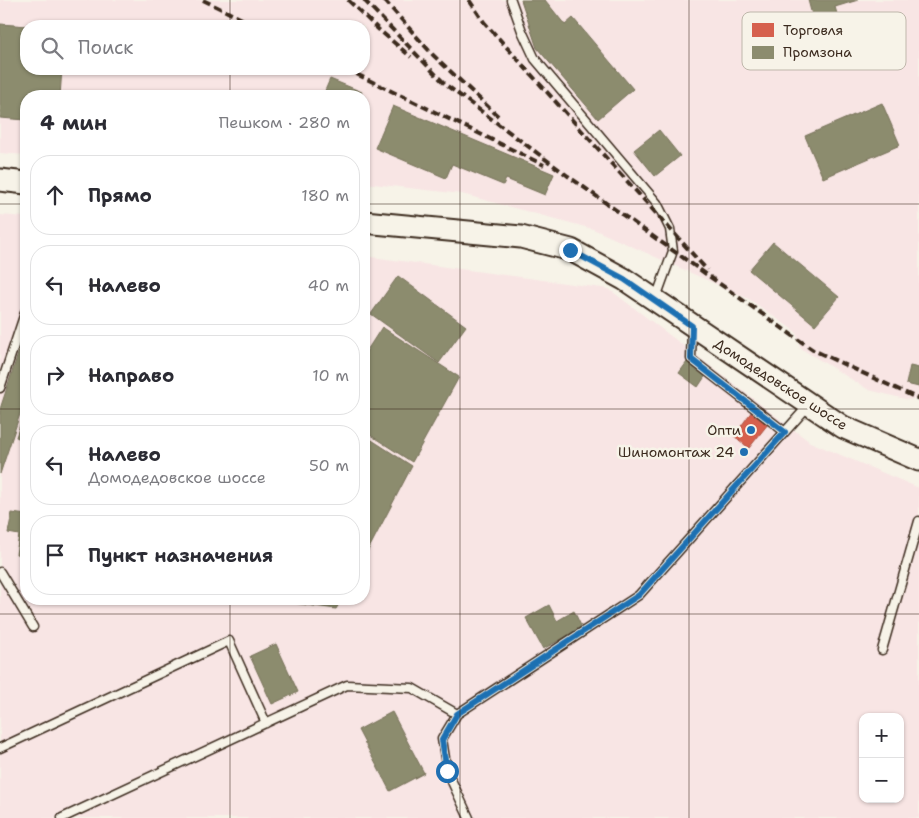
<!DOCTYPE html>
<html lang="ru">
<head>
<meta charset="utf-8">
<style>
  body { margin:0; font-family:"Shantell Sans",sans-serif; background:#f7f7f7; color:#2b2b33 }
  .controls { position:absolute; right:15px; bottom:15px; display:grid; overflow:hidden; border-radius:10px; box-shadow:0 1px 4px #0004 }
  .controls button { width:45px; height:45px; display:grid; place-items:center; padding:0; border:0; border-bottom:1px solid #e1e1e2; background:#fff; color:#2b2b33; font:25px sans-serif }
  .stop { position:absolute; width:15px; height:15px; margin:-11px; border:4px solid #1f6fb2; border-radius:50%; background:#fff }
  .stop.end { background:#1f6fb2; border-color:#fff; box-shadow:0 1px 5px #0008 }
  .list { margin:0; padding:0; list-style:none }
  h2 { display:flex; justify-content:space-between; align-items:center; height:65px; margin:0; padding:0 20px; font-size:21px }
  h2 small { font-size:16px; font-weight:400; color:#7c7c81 }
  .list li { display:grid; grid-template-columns:32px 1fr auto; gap:15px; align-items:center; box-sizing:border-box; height:80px; margin:0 10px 10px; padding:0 10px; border:1px solid #e1e1e2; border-radius:20px }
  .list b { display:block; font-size:19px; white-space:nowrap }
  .list p { margin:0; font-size:16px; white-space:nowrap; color:#7c7c81 }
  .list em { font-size:16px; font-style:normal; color:#7c7c81 }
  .icon { flex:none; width:28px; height:28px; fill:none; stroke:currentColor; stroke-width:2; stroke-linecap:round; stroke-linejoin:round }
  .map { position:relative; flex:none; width:919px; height:818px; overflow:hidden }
  .search { position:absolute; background:#fff; box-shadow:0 1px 4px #0004; left:20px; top:20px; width:350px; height:55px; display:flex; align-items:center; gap:12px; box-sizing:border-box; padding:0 18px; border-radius:20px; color:#7c7c81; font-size:19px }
  .panel { position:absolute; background:#fff; box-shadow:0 1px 4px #0004; left:20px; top:90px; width:350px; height:515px; border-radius:20px }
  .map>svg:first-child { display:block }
  .built { fill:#f8e5e4; fill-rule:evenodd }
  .shops { fill:#d6604d; stroke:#a8503f }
  .industry { fill:#8c8c6e; stroke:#746f56 }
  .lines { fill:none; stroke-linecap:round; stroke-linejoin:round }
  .lane-casing { stroke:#3b2a1e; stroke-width:11 }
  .secondary-casing { stroke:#3b2a1e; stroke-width:25 }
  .lane { stroke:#f7f3e8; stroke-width:8 }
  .secondary { stroke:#f7f3e8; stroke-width:21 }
  .rail { stroke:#3b2a1e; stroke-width:4; stroke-dasharray:8 4; stroke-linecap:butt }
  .route { stroke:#1f6fb2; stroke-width:6 }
  .grid { fill:none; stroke:#3b2a1e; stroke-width:1; stroke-opacity:0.55 }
  .poi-dot { fill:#1f6fb2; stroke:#f7f3e8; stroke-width:2 }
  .labels { text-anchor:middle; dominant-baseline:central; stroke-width:5; stroke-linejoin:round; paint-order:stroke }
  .street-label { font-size:14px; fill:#3b2a1e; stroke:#f7f3e8 }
  .poi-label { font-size:14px; fill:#3b2a1e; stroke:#f7f3e8; text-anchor:end }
  .key { fill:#f7f3e8; stroke:#bfb7ab; stroke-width:1 }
  .key-label { font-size:14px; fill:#3b2a1e }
</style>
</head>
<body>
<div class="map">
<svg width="919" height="818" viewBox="0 0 919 818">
  <rect width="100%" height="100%" fill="#f7f3e8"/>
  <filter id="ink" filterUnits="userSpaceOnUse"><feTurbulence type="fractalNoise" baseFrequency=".02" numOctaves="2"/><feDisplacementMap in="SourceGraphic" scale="10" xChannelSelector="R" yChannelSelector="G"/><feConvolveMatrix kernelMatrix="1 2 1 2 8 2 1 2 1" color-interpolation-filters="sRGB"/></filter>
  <g filter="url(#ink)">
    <path class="built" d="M 0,0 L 919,0 L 919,397 L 909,400 L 869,390 L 800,348 L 796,332 L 749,299 L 593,229 L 462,194 L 364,183 L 364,96 L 26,96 L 26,155 L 0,153 ZM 26,26 L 364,26 L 364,69 L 26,69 Z
      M 0,215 L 26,217 L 26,599 L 364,599 L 364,256 L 609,289 L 810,442 L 919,488 L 919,818 L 0,818 ZM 863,717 L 900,717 L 900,799 L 863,799 Z"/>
    <path class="shops" d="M 752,411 L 768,424 L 749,448 L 734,436 Z"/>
    <path class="industry" d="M 521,0 L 545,0 L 565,25 L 573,18 L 633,89 L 598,119 L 537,48 Z
      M 808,0 L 858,0 L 835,7 L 840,24 L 816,30 Z
      M 0,24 L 28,26 L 26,26 L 26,69 L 62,69 L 60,96 L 26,96 L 26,120 L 0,118 Z
      M 330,79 L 362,92 L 360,96 L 331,96 L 324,93 Z
      M 882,103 L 900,145 L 823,178 L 805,136 Z
      M 393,106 L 554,174 L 545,195 L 506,179 L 503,185 L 452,164 L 446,178 L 375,148 Z
      M 659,130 L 680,156 L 655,176 L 634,150 Z
      M 773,242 L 839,297 L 815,325 L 749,270 Z
      M 398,276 L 466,326 L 439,363 L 371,314 Z
      M 382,327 L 459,377 L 412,462 L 364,431 L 364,355 Z
      M 26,330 L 26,396 L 0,474 L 0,409 Z
      M 687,362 L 706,375 L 698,387 L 679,373 Z
      M 910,366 L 919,368 L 919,387 L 906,384 Z
      M 22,419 L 26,421 L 26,441 L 16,437 Z
      M 364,435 L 412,466 L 364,558 Z
      M 12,513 L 26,515 L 26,556 L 16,554 L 19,535 L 8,533 Z
      M 280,599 L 342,599 L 336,609 L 293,603 Z
      M 549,605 L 557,621 L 574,611 L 582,628 L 543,649 L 526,618 Z
      M 276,644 L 298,692 L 272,704 L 250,656 Z
      M 392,712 L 424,773 L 390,791 L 358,730 Z"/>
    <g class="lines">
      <g class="lane-casing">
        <path id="lane" d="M 511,0 L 522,31 L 535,59 L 657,203 L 670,229 L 673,251 L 656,298
          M 692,327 L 691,359 L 785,432
          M 0,388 L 26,310
          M 0,572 L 33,627
          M 882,650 L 919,521
          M 0,748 L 229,641 L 266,723
          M 62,818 L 347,685 L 412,688 L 457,714
          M 469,818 L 447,771 L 442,739 L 457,714 L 639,595 L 808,406"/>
      </g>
      <g class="secondary-casing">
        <path id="secondary" d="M 0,180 L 26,183
          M 364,222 L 521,237 L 571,250 L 624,279 L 843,427 L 919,460"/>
      </g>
      <use href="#lane" class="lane"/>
      <use href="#secondary" class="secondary"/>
      <path class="rail" d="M 203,0 L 256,26
        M 348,0 L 378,29 L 411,57
        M 364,0 L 446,85 L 568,176 L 813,350 L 919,399
        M 384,0 L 433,55 L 498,116
        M 469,0 L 484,22 L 707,270
        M 346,69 L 544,165"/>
    </g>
  </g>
  <g class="lines" filter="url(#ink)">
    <path class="route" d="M 447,771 L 442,740 L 457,714 L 639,595 L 785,432 L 691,359 L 692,326 L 624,279 L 570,250"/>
  </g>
  <path class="grid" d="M 230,0 L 230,26M 460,0 L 460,818M 689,0 L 689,818M 230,69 L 230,96M 0,204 L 26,204M 364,204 L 919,204M 0,409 L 26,409M 364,409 L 919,409M 230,599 L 230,818M 0,614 L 919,614"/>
  <g class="poi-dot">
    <circle cx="751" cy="430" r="5"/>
    <circle cx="744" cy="452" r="5"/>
  </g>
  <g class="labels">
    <g class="street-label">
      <text transform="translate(781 384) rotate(33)">Домодедовское шоссе</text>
    </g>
    <g class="poi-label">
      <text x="741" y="430">Опти</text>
      <text x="734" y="452">Шиномонтаж 24</text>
    </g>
  </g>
  <rect x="742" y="12" width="164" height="58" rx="8" class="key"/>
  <rect x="752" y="23" width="22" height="14" fill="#d6604d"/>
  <rect x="752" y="46" width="22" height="13" fill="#8c8c6e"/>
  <g class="key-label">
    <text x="783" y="35">Торговля</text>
    <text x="783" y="57">Промзона</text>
  </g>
</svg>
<div class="controls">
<button>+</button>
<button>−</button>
</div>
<div class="stop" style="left:447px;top:771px"></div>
<div class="stop end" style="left:570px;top:250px"></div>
<div class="search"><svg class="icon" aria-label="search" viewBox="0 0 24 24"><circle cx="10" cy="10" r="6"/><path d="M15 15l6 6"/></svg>Поиск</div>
<section class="panel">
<h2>4 мин<small>Пешком · 280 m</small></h2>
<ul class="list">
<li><svg class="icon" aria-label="ahead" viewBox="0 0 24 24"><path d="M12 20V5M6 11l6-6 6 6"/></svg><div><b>Прямо</b></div><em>180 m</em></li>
<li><svg class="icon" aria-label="left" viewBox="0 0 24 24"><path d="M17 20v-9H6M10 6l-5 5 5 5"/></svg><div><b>Налево</b></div><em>40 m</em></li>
<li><svg class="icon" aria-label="right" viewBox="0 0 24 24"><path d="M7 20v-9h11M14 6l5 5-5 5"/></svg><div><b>Направо</b></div><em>10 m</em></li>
<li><svg class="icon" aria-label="left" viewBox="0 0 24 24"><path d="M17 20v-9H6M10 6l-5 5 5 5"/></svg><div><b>Налево</b><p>Домодедовское шоссе</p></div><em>50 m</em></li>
<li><svg class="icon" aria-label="arrive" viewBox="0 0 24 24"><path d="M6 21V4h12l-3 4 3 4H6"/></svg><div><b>Пункт назначения</b></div></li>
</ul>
</section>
</div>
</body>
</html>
